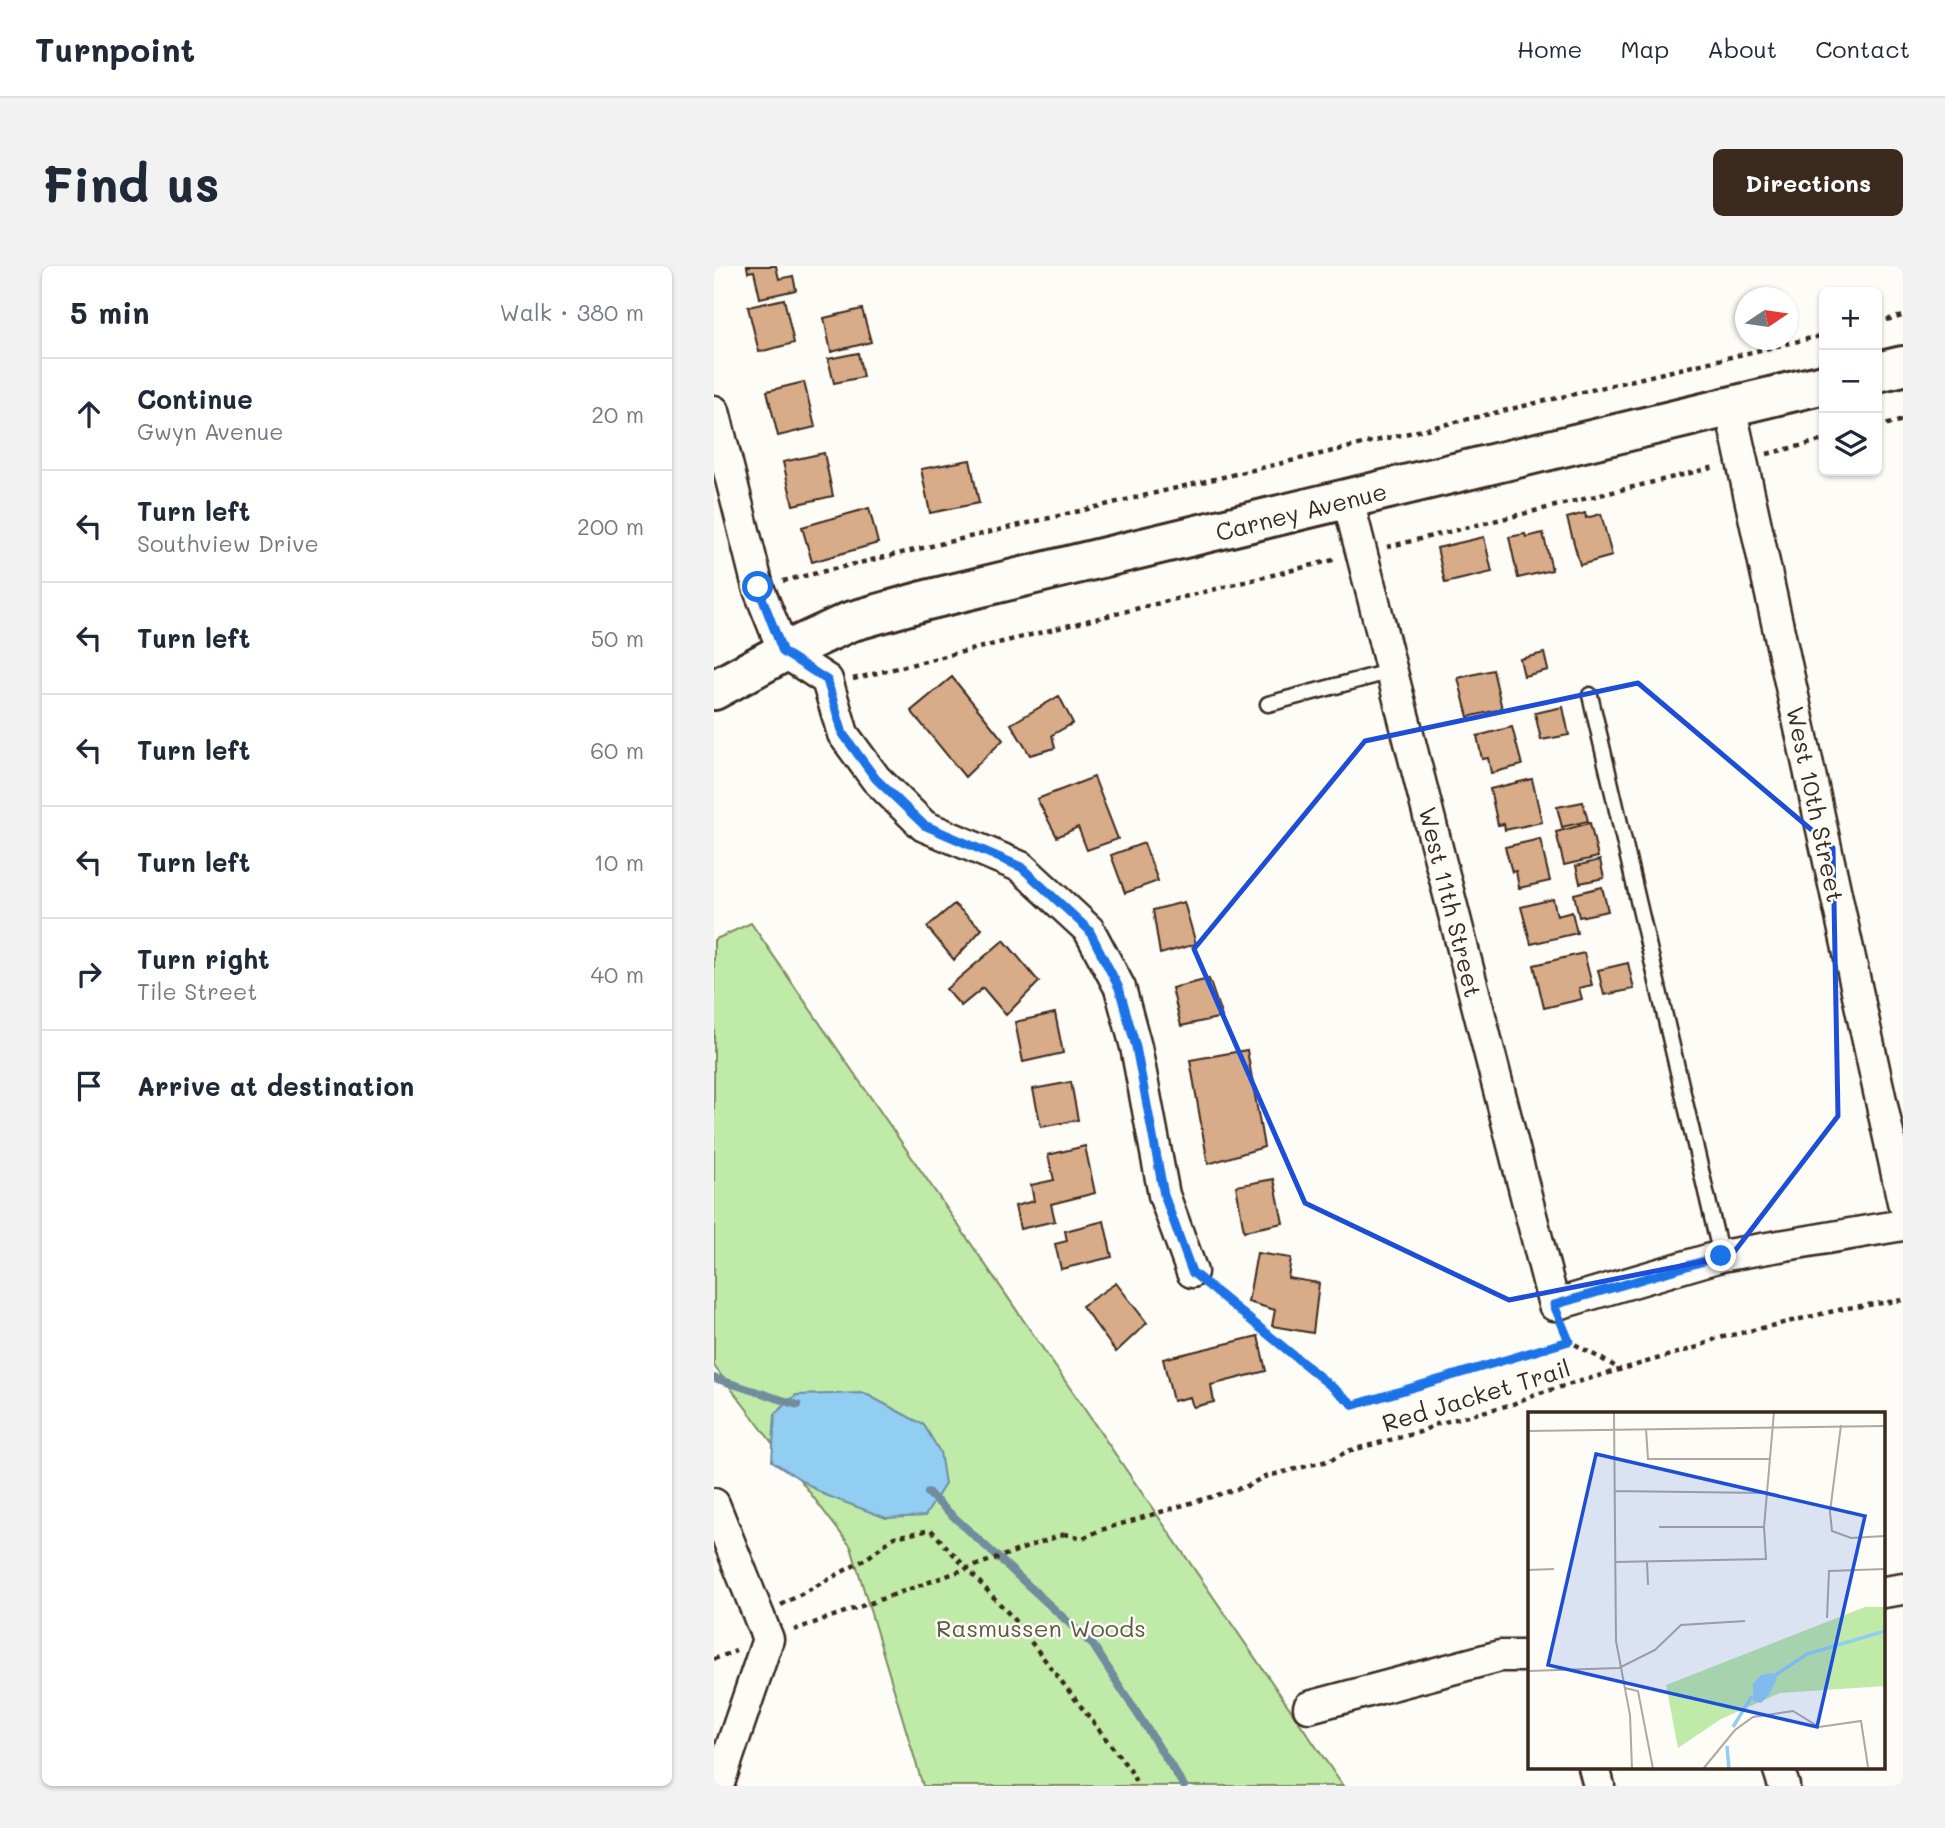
<!DOCTYPE html>
<html lang="en">
<head>
<meta charset="utf-8">
<style>
  body { margin:0; font-family:Mali,sans-serif; background:#f2f2f3; color:#1f2937 }
  .controls { position:absolute; right:21px; top:21px; display:grid; overflow:hidden; border-radius:10px; box-shadow:0 2px 5px #0004 }
  .controls button { width:63px; height:63px; display:grid; place-items:center; padding:0; border:0; border-bottom:2px solid #e0e1e3; background:#fff; color:#1f2937; font:35px sans-serif }
  .compass { position:absolute; left:1021px; top:21px; width:63px; height:63px; border-radius:50%; background:#fff; box-shadow:0 2px 5px #0004; rotate:77deg }
  .stop { position:absolute; width:21px; height:21px; margin:-16px; border:5px solid #1a73e8; border-radius:50%; background:#fff }
  .stop.end { background:#1a73e8; border-color:#fff; box-shadow:0 2px 7px #0008 }
  .list { margin:0; padding:0; list-style:none }
  h2 { display:flex; justify-content:space-between; align-items:center; height:91px; margin:0; padding:0 28px; font-size:30px }
  h2 small { font-size:23px; font-weight:400; color:#747a83 }
  .list li { display:grid; grid-template-columns:46px 1fr auto; gap:21px; align-items:center; box-sizing:border-box; height:112px; padding:0 28px; border-top:2px solid #e0e1e3 }
  .list b { display:block; font-size:26px; white-space:nowrap }
  .list p { margin:0; font-size:23px; white-space:nowrap; color:#747a83 }
  .list em { font-size:23px; font-style:normal; color:#747a83 }
  .icon { flex:none; width:38px; height:38px; fill:none; stroke:currentColor; stroke-width:2; stroke-linecap:round; stroke-linejoin:round }
  .map { position:relative; flex:none; width:1189px; height:1520px; overflow:hidden; border-radius:10px }
  header { display:flex; align-items:center; gap:42px; box-sizing:border-box; height:98px; padding:0 35px; background:#fff; border-bottom:2px solid #e0e1e3 }
  header strong { font-size:33px }
  nav { display:flex; gap:38px; margin-inline-start:auto; font-size:24px }
  .intro { display:flex; align-items:center; justify-content:space-between; box-sizing:border-box; height:168px; padding:0 42px }
  h1 { margin:0; font-size:49px }
  .button { padding:18px 32px; border-radius:10px; background:#3b2a1e; color:#fff; font-size:24px; font-weight:700 }
  main { display:flex; gap:42px; padding:0 42px }
  aside { flex:1; background:#fff; border-radius:10px; box-shadow:0 2px 5px #0004 }
  .map>svg:first-child { display:block }
  .green { fill:#bfeaa7; stroke:#7d8a62; stroke-width:2 }
  .water { fill:#92cdf2; stroke:#6f8c9d; stroke-width:2 }
  .lines { fill:none; stroke-linecap:round; stroke-linejoin:round }
  .stream { stroke:#6f8c9d; stroke-width:8 }
  .building { fill:#d8ab89; stroke:#3b2a1e; stroke-width:2 }
  .service-casing { stroke:#3b2a1e; stroke-width:19 }
  .minor-casing { stroke:#3b2a1e; stroke-width:35 }
  .secondary-casing { stroke:#3b2a1e; stroke-width:44 }
  .path { stroke:#3b2a1e; stroke-width:4.5; stroke-dasharray:5 5; stroke-linecap:butt }
  .service { stroke:#fdfcf7; stroke-width:14 }
  .minor { stroke:#fdfcf7; stroke-width:30 }
  .secondary { stroke:#fdfcf7; stroke-width:38 }
  .path-bridge { stroke:#3b2a1e; stroke-width:4.5; stroke-dasharray:5 5; stroke-linecap:butt }
  .route { stroke:#1a73e8; stroke-width:9 }
  .marked { fill:none; stroke:#1d4ed8; stroke-width:5; stroke-linejoin:round }
  .labels { text-anchor:middle; dominant-baseline:central; stroke-width:5; stroke-linejoin:round; paint-order:stroke }
  .street-label { font-size:24px; fill:#3b2a1e; stroke:#fdfcf7 }
  .park-label { font-size:24px; fill:#5c5a40; stroke:#fdfcf7 }
  .inset-river { fill:none; stroke:#92cdf2; stroke-width:3.5 }
  .inset-road { fill:none; stroke:#afa8a0; stroke-width:2 }
  .view { fill:#1d4ed8; fill-opacity:0.15; stroke:#1d4ed8; stroke-width:3.5 }
  .inset-edge { fill:none; stroke:#3b2a1e; stroke-width:3.5 }
</style>
</head>
<body>
<header>
<strong>Turnpoint</strong>
<nav><a>Home</a><a>Map</a><a>About</a><a>Contact</a></nav>
</header>
<div class="intro"><h1>Find us</h1><a class="button">Directions</a></div>
<main>
<aside>
<h2>5 min<small>Walk · 380 m</small></h2>
<ul class="list">
<li><svg class="icon" aria-label="ahead" viewBox="0 0 24 24"><path d="M12 20V5M6 11l6-6 6 6"/></svg><div><b>Continue</b><p>Gwyn Avenue</p></div><em>20 m</em></li>
<li><svg class="icon" aria-label="left" viewBox="0 0 24 24"><path d="M17 20v-9H6M10 6l-5 5 5 5"/></svg><div><b>Turn left</b><p>Southview Drive</p></div><em>200 m</em></li>
<li><svg class="icon" aria-label="left" viewBox="0 0 24 24"><path d="M17 20v-9H6M10 6l-5 5 5 5"/></svg><div><b>Turn left</b></div><em>50 m</em></li>
<li><svg class="icon" aria-label="left" viewBox="0 0 24 24"><path d="M17 20v-9H6M10 6l-5 5 5 5"/></svg><div><b>Turn left</b></div><em>60 m</em></li>
<li><svg class="icon" aria-label="left" viewBox="0 0 24 24"><path d="M17 20v-9H6M10 6l-5 5 5 5"/></svg><div><b>Turn left</b></div><em>10 m</em></li>
<li><svg class="icon" aria-label="right" viewBox="0 0 24 24"><path d="M7 20v-9h11M14 6l5 5-5 5"/></svg><div><b>Turn right</b><p>Tile Street</p></div><em>40 m</em></li>
<li><svg class="icon" aria-label="arrive" viewBox="0 0 24 24"><path d="M6 21V4h12l-3 4 3 4H6"/></svg><div><b>Arrive at destination</b></div></li>
</ul>
</aside>
<div class="map">
<svg width="1189" height="1520" viewBox="0 0 1189 1520">
  <rect width="100%" height="100%" fill="#fdfcf7"/>
  <filter id="ink" filterUnits="userSpaceOnUse"><feTurbulence type="fractalNoise" baseFrequency=".0143" numOctaves="2"/><feDisplacementMap in="SourceGraphic" scale="14" xChannelSelector="R" yChannelSelector="G"/><feConvolveMatrix kernelMatrix="1 2 1 2 8 2 1 2 1" color-interpolation-filters="sRGB"/></filter>
  <g filter="url(#ink)">
    <path class="green" d="M 37,657 L 629,1520 L 209,1520 L 137,1281 L 0,1100 L 0,674 Z"/>
    <path class="water" d="M 150,1127 L 210,1159 L 226,1186 L 231,1218 L 211,1250 L 172,1252 L 109,1228 L 58,1195 L 61,1148 L 82,1129 Z"/>
    <g class="lines">
      <path class="stream" d="M 0,1112 L 84,1139
        M 214,1227 L 379,1379 L 470,1520"/>
    </g>
    <path class="building" d="M 33,0 L 62,0 L 65,13 L 79,10 L 82,24 L 46,32 L 40,5 L 34,6 Z
      M 70,33 L 80,77 L 45,86 L 34,41 Z
      M 148,43 L 157,76 L 117,86 L 110,52 Z
      M 144,87 L 149,111 L 120,117 L 114,93 Z
      M 90,116 L 101,161 L 64,170 L 53,125 Z
      M 110,187 L 119,230 L 79,239 L 69,196 Z
      M 256,194 L 265,237 L 216,247 L 207,203 Z
      M 155,242 L 164,277 L 98,296 L 88,261 Z
      M 871,247 L 872,252 L 887,248 L 898,290 L 866,299 L 853,252 Z
      M 829,267 L 838,304 L 804,312 L 795,271 L 811,268 L 812,271 Z
      M 770,271 L 778,306 L 731,317 L 723,282 Z
      M 830,387 L 834,404 L 810,410 L 806,393 Z
      M 779,404 L 788,443 L 754,451 L 744,412 Z
      M 238,411 L 289,474 L 251,511 L 197,445 Z
      M 345,430 L 359,457 L 338,469 L 341,482 L 316,489 L 297,458 Z
      M 849,441 L 855,469 L 827,474 L 821,447 Z
      M 798,461 L 808,499 L 777,507 L 774,492 L 768,493 L 763,470 Z
      M 380,511 L 404,573 L 373,584 L 364,561 L 343,571 L 323,533 Z
      M 818,513 L 828,556 L 791,564 L 790,558 L 784,559 L 776,523 Z
      M 869,536 L 874,555 L 848,561 L 843,541 Z
      M 876,557 L 884,591 L 850,599 L 842,566 Z
      M 826,573 L 836,615 L 805,622 L 802,605 L 798,606 L 791,581 Z
      M 430,577 L 444,615 L 411,627 L 397,589 Z
      M 886,594 L 890,612 L 866,617 L 862,600 Z
      M 888,621 L 894,645 L 865,651 L 860,628 Z
      M 839,633 L 843,650 L 858,646 L 863,667 L 817,678 L 807,641 Z
      M 470,636 L 482,678 L 446,688 L 439,644 Z
      M 240,638 L 268,663 L 240,694 L 213,661 Z
      M 290,674 L 325,716 L 292,749 L 269,722 L 247,740 L 232,723 Z
      M 870,687 L 878,719 L 865,722 L 868,733 L 830,742 L 820,699 Z
      M 914,697 L 920,723 L 890,729 L 884,704 Z
      M 495,713 L 508,751 L 467,760 L 458,722 Z
      M 341,747 L 349,787 L 309,796 L 301,756 Z
      M 533,784 L 550,881 L 494,898 L 476,794 Z
      M 357,816 L 364,854 L 327,861 L 319,823 Z
      M 371,880 L 381,927 L 337,938 L 341,955 L 306,963 L 301,940 L 320,935 L 317,919 L 340,914 L 334,889 Z
      M 560,913 L 569,957 L 530,965 L 522,920 Z
      M 390,955 L 398,991 L 347,1003 L 341,978 L 353,975 L 351,965 Z
      M 543,987 L 577,992 L 574,1012 L 605,1017 L 599,1067 L 558,1060 L 561,1044 L 534,1036 Z
      M 402,1017 L 433,1057 L 402,1086 L 368,1040 Z
      M 544,1070 L 552,1105 L 497,1119 L 500,1136 L 479,1141 L 476,1131 L 459,1135 L 449,1093 Z"/>
    <g class="lines">
      <g class="service-casing">
        <path id="service" d="M 876,429 L 1007,990
          M 554,438 L 678,405"/>
      </g>
      <g class="minor-casing">
        <path id="minor" d="M 1016,140 L 1189,936
          M 0,145 L 44,321 L 70,386 L 113,414 L 129,468 L 162,513 L 210,560 L 307,601 L 375,664 L 406,722 L 422,781 L 450,929 L 478,1006
          M 634,234 L 840,1039 L 1007,990 L 1189,959
          M 0,1238 L 54,1373 L 4,1520
          M 1170,1326 L 1189,1323
          M 595,1441 L 786,1390 L 816,1390
          M 880,1501 L 885,1520
          M 1064,1501 L 1070,1520"/>
      </g>
      <g class="secondary-casing">
        <path id="secondary" d="M 1163,106 L 1189,100
          M 0,424 L 70,386 L 135,356 L 213,334 L 1110,118"/>
      </g>
      <path class="path" d="M 1163,56 L 1189,50
        M 1163,161 L 1189,154
        M 1053,188 L 1110,174
        M 673,281 L 1001,201
        M 69,315 L 1110,69
        M 139,413 L 623,293
        M 498,1022 L 640,1139 L 855,1075
        M 850,1063 L 855,1075 L 906,1103
        M 350,1268 L 369,1272 L 387,1264 L 533,1220 L 550,1211 L 617,1194 L 634,1185 L 706,1166 L 723,1158 L 799,1138 L 819,1129 L 984,1081 L 1001,1073 L 1133,1042 L 1189,1034
        M 67,1339 L 152,1293 L 180,1271 L 217,1264 L 297,1350 L 416,1504 L 424,1520
        M 80,1364 L 176,1330
        M 0,1393 L 22,1385"/>
      <use href="#service" class="service"/>
      <use href="#minor" class="minor"/>
      <use href="#secondary" class="secondary"/>
      <path class="path-bridge" d="M 176,1330 L 350,1268"/>
    </g>
  </g>
  <g class="lines" filter="url(#ink)">
    <path class="route" d="M 44,321 L 69,386 L 113,414 L 129,468 L 162,513 L 210,559 L 307,601 L 375,664 L 405,722 L 422,781 L 450,929 L 478,1006 L 640,1139 L 855,1075 L 840,1039 L 1007,990"/>
  </g>
  <path class="marked" d="M 924,417 L 1119,582 L 1124,850 L 1017,990 L 795,1034 L 591,937 L 480,683 L 651,475 Z"/>
  <g class="labels">
    <g class="street-label">
      <text transform="translate(587 245) rotate(-14)">Carney Avenue</text>
      <text transform="translate(1102 538) rotate(78)">West 10th Street</text>
      <text transform="translate(737 636) rotate(76)">West 11th Street</text>
      <text transform="translate(762 1129) rotate(-17)">Red Jacket Trail</text>
    </g>
    <g class="park-label">
      <text x="327" y="1361">Rasmussen Woods</text>
    </g>
  </g>
  <g transform="translate(814 1146)">
    <rect width="357" height="357" fill="#fdfcf7"/>
    <path d="M 337,195 L 357,195 L 357,274 L 252,281 L 193,307 L 150,336 L 138,273 Z" fill="#bfeaa7"/>
    <path d="M 245,261 L 249,266 L 241,283 L 233,291 L 225,289 L 225,272 L 233,263 Z" fill="#92cdf2"/>
    <path class="inset-river" d="M 246,264 L 279,242 L 357,219M 205,315 L 224,284M 199,334 L 201,357"/>
    <path class="inset-road" d="M 86,0 L 88,229 L 102,303 L 104,357M 313,13 L 302,100 L 304,119 L 323,126 L 357,124M 118,17 L 120,47 L 242,47M 0,19 L 357,14M 86,79 L 238,81M 131,115 L 236,115M 119,149 L 120,173M 87,150 L 238,147 L 236,115 L 246,0M 0,158 L 26,157M 299,206 L 301,159 L 357,157M 0,259 L 91,256 L 127,238 L 153,213 L 217,209M 97,276 L 110,279 L 125,357M 175,357 L 207,318 L 225,305 L 265,299 L 291,315 L 333,309 L 340,355"/>
    <path class="view" d="M 68,42 L 337,104 L 289,315 L 20,253 Z"/>
    <rect width="357" height="357" class="inset-edge"/>
  </g>
</svg>
<div class="controls">
<button>+</button>
<button>−</button>
<button><svg class="icon" aria-label="layers" viewBox="0 0 24 24"><path d="M12 4l9 5-9 5-9-5zM3 14l9 5 9-5"/></svg></button>
</div>
<svg class="compass" viewBox="-18 -18 36 36"><path d="M0-13l5 13h-10z" fill="#e53935"/><path d="M0 13l5-13h-10z" fill="#747a83"/></svg>
<div class="stop" style="left:44px;top:321px"></div>
<div class="stop end" style="left:1007px;top:990px"></div>
</div>
</main>
</body>
</html>
